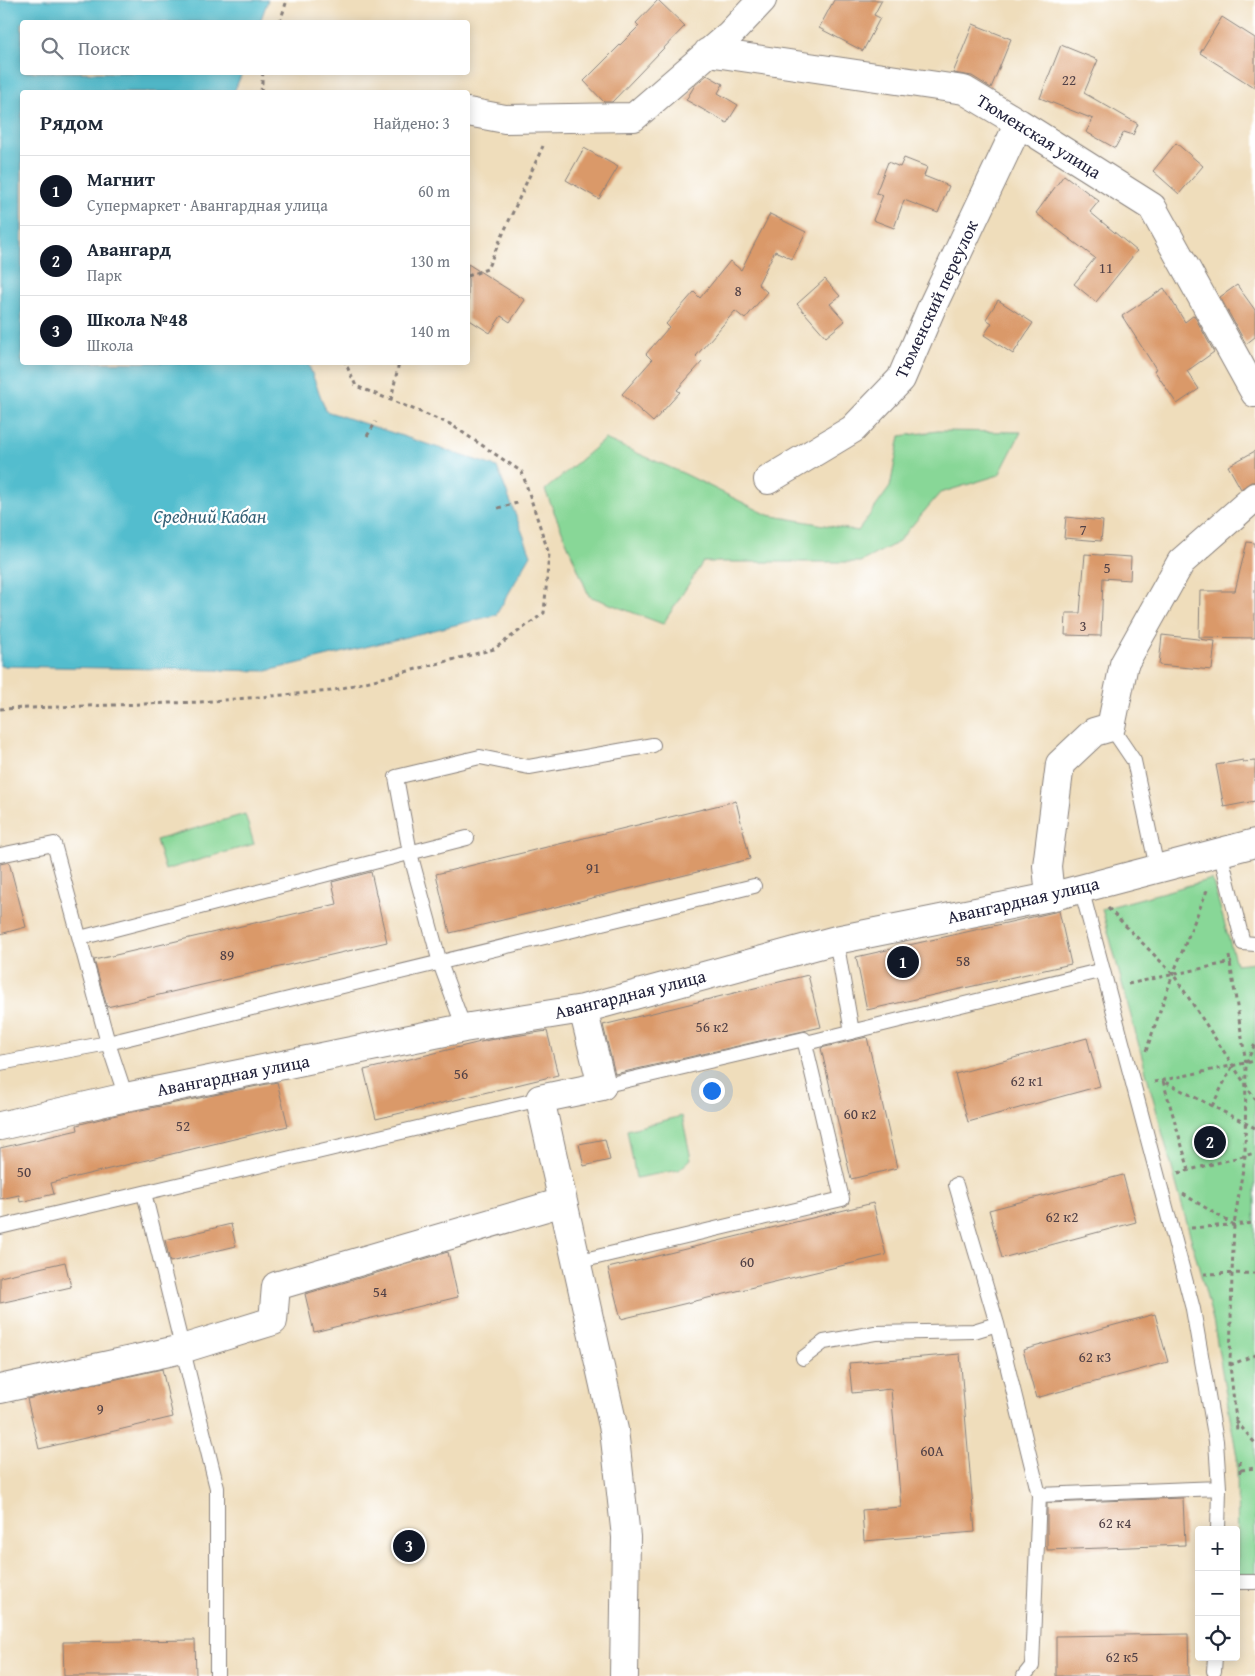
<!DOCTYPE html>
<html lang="ru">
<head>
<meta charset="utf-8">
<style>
  body { margin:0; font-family:"Gentium Book Plus",serif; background:#f6f6f7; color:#1f2937 }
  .controls { position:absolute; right:15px; bottom:15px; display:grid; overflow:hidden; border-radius:5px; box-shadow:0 2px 12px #0003 }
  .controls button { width:45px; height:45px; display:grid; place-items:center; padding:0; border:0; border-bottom:1px solid #e0e1e3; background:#fff; color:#1f2937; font:25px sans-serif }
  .you { position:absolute; left:711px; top:1090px; width:18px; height:18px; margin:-12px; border:4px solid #fff; border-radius:50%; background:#1a73e8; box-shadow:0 0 0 8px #1a73e833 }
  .badge { display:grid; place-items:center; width:32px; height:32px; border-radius:50%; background:#111827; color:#fff; font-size:16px; font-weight:700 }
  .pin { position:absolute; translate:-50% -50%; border:2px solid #fff; box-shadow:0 1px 5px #0006 }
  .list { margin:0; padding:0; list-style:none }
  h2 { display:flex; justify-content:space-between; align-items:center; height:65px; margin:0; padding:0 20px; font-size:21px }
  h2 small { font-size:16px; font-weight:400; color:#747a83 }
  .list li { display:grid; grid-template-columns:32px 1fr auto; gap:15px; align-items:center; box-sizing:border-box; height:70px; padding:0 20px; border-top:1px solid #e0e1e3 }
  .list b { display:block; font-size:19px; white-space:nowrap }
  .list p { margin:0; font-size:16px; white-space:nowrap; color:#747a83 }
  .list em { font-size:16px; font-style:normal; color:#747a83 }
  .icon { flex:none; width:28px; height:28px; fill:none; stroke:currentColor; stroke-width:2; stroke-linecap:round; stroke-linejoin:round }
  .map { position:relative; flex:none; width:1255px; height:1676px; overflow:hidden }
  .search { position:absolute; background:#fff; box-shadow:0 2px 12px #0003; left:20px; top:20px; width:450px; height:55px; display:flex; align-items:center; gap:12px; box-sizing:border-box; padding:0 18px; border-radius:5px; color:#747a83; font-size:19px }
  .panel { position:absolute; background:#fff; box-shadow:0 2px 12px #0003; left:20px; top:90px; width:450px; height:275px; border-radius:5px }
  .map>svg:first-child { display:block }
  .green { fill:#88d797; stroke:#557c69 }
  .water { fill:#52bdce; stroke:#3a7084 }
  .building { fill:#da9969 }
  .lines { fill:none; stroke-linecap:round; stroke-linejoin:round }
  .lane-casing { stroke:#88807b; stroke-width:16 }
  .street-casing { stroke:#88807b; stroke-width:30 }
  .path { stroke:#88807b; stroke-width:3; stroke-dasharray:4 4; stroke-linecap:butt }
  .lane { stroke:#fff; stroke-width:14 }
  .street { stroke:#fff; stroke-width:28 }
  .labels { text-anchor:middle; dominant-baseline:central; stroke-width:4.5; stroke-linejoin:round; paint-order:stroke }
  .number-label { font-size:15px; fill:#504046 }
  .street-label { font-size:18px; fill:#22223b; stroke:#fff }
  .water-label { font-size:19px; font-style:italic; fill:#356076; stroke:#fff }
</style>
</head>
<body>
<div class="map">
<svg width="1255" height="1676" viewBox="0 0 1255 1676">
  <rect width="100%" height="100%" fill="#fff"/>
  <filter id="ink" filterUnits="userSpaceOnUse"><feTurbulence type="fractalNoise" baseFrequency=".02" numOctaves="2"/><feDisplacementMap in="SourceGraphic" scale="10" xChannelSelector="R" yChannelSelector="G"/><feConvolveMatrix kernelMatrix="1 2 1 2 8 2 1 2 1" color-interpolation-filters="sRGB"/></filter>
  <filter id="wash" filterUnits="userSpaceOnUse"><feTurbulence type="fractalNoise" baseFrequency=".0096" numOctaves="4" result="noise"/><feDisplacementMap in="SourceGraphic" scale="20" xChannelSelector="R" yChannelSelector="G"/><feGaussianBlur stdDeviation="1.12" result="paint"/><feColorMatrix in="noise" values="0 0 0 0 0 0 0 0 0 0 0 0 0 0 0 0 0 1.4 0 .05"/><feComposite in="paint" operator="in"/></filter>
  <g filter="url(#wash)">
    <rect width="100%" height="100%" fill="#efddbb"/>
    <path class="green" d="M 938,431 L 1021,432 L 999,475 L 940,493 L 897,543 L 860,562 L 703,562 L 663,624 L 589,596 L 545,490 L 605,439 L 685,474 L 768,515 L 858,531 L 890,487 L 900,436 Z
      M 245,814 L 254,844 L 165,870 L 156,840 Z
      M 1212,879 L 1236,964 L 1255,962 L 1255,1575 L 1238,1575 L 1237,1457 L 1213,1320 L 1102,909 Z
      M 682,1116 L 691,1159 L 679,1170 L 636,1178 L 627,1130 Z"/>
    <path class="water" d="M 0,0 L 268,0 L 260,22 L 22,22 L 22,72 L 242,73 L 234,92 L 22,92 L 22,362 L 308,363 L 326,411 L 497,467 L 531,555 L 496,615 L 267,671 L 0,666 Z"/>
    <g id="blocks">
      <path class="building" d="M 658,0 L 685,26 L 612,102 L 604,102 L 584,81 L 639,26 L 636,23 Z
        M 834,0 L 882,0 L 874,15 L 880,18 L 863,51 L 819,28 Z
        M 1222,17 L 1255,38 L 1255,88 L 1200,53 Z
        M 973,24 L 1011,39 L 991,88 L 972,76 L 953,73 Z
        M 1061,45 L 1098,60 L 1084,93 L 1138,124 L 1133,135 L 1124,132 L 1115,148 L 1086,132 L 1093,119 L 1040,98 Z
        M 707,75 L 723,84 L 718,93 L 738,105 L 727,123 L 686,100 L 695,85 Z
        M 1176,143 L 1203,166 L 1179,194 L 1153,171 Z
        M 584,148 L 618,167 L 599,199 L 566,180 Z
        M 904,158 L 927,167 L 924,176 L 949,186 L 938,213 L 904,200 L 894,228 L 873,220 L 883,195 L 876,193 L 888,162 L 900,167 Z
        M 1064,175 L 1099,201 L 1090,212 L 1137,251 L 1096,302 L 1074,284 L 1095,258 L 1036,213 Z
        M 770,214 L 806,232 L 792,259 L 775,251 L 758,284 L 767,292 L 745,319 L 735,311 L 696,356 L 702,362 L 677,390 L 680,392 L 653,422 L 622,394 L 652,360 L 646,354 L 669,327 L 666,324 L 694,292 L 700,298 L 730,261 L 741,270 Z
        M 468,264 L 525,300 L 510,322 L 501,316 L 490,333 L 468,319 Z
        M 825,279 L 840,296 L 830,304 L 845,321 L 826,337 L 797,304 Z
        M 1237,285 L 1255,310 L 1255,337 L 1246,344 L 1220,297 Z
        M 1164,288 L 1185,322 L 1194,315 L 1214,352 L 1187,371 L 1199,389 L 1177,404 L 1154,370 L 1156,369 L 1122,316 Z
        M 998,300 L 1033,323 L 1013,354 L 984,335 L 992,323 L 986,319 Z
        M 1255,451 L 1255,482 L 1251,482 L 1241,489 L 1228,466 Z
        M 1066,517 L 1103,521 L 1101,541 L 1064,538 Z
        M 1247,542 L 1255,543 L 1255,638 L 1199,637 L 1200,591 L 1235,591 Z
        M 1085,554 L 1131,557 L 1130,580 L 1103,578 L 1101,636 L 1065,635 L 1066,613 L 1080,613 Z
        M 1162,635 L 1215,641 L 1212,670 L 1159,665 Z
        M 1243,760 L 1243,762 L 1255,761 L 1255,801 L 1224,807 L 1216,765 Z
        M 736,801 L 750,859 L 450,933 L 436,874 Z
        M 9,862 L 26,927 L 0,934 L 0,864 Z
        M 371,872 L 387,942 L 107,1007 L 94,960 L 337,904 L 332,882 Z
        M 1059,911 L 1071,964 L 867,1010 L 856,957 Z
        M 808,975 L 821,1027 L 615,1074 L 603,1025 Z
        M 547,1031 L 558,1075 L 376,1119 L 364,1070 L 489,1040 Z
        M 867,1037 L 897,1168 L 851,1179 L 821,1048 Z
        M 1087,1038 L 1100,1086 L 968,1122 L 955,1074 Z
        M 277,1082 L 288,1126 L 51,1183 L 54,1194 L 20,1202 L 19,1195 L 0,1199 L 0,1148 L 78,1130 L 77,1125 L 112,1116 Z
        M 605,1139 L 610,1160 L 584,1166 L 579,1144 Z
        M 1123,1175 L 1136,1222 L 1002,1258 L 989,1210 Z
        M 873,1203 L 886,1255 L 621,1319 L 608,1268 Z
        M 231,1224 L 236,1246 L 170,1262 L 165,1240 Z
        M 448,1252 L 458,1297 L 314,1332 L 305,1294 Z
        M 65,1262 L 71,1287 L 0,1303 L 0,1277 Z
        M 1155,1314 L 1168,1362 L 1036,1398 L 1023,1350 Z
        M 960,1354 L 975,1532 L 864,1541 L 862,1510 L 901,1507 L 891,1389 L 852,1393 L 849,1363 Z
        M 162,1369 L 173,1417 L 39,1449 L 27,1399 Z
        M 1183,1498 L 1185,1545 L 1047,1550 L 1047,1503 Z
        M 1188,1634 L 1189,1676 L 1056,1676 L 1056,1636 Z
        M 195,1640 L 196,1676 L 64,1676 L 63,1642 Z"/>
    </g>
  </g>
  <g filter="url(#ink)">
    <use href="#blocks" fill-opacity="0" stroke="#88807b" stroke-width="1"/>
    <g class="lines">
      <g class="lane-casing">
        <path id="lane" d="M 1111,727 L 1134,761 L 1157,868
          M 1220,852 L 1243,943 L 1255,944
          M 0,855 L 54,844 L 108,1043 L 126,1097
          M 1081,888 L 1193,1309 L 1216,1441 L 1219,1488 L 1218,1530
          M 80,938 L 467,838
          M 836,940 L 852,1032
          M 464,1028 L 440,963 L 410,853 L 396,777 L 480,757 L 529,767 L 653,745
          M 806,1043 L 1103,970
          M 0,1063 L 108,1043 L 754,886
          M 956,1185 L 997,1324 L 1039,1495 L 1032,1666 L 1024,1676
          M 144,1193 L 217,1488 L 217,1676
          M 0,1227 L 540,1099
          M 576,1262 L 842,1199 L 804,1039 L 602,1086
          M 803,1358 L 824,1342 L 875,1333 L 974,1331 L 997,1324
          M 1039,1495 L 1219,1488
          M 1236,1582 L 1255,1582
          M 1214,1671 L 1215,1657"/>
      </g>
      <g class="street-casing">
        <path id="street" d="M 708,52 L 964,90 L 1019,123 L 1152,207 L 1255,393
          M 468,112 L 505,119 L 634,117 L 730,34 L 762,0
          M 768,480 L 853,429 L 901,379 L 931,309 L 1019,123
          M 1050,897 L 1047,866 L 1060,764 L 1094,732 L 1111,727 L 1124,664 L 1181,562 L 1255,497
          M 583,1009 L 602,1086 L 540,1099 L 614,1430 L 626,1537 L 624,1676
          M 0,1126 L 126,1097 L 464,1028 L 583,1009 L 836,940 L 1050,897 L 1255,843
          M 0,1389 L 182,1349 L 273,1321 L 276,1286 L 563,1202"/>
      </g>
      <path class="path" d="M 280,22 L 287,0
        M 261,92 L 263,72
        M 468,276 L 487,269 L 543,146
        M 391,400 L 399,362
        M 367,436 L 376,422
        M 498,508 L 521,502
        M 0,709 L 200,702 L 331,691 L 494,649 L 544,613 L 549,554 L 522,472 L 450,424 L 356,386 L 345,362
        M 1108,908 L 1173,974 L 1255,1099
        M 1229,956 L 1246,1063 L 1245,1156 L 1234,1225 L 1232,1274 L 1230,1365 L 1237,1430
        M 1128,984 L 1232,962
        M 1146,1051 L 1173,974 L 1208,888
        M 1246,1063 L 1255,1044
        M 1154,1082 L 1255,1061
        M 1212,1106 L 1232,1067
        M 1189,1170 L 1163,1081 L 1255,1128
        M 1178,1173 L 1255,1153
        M 1183,1194 L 1234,1225
        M 1191,1228 L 1255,1223
        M 1204,1274 L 1255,1273
        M 1230,1365 L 1255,1355
        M 1236,1421 L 1255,1443
        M 1240,1461 L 1240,1475
        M 1241,1470 L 1255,1468
        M 1236,1562 L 1237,1538"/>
      <use href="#lane" class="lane"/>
      <use href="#street" class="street"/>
    </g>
  </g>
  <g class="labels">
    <g class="number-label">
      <text x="1069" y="79">22</text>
      <text x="1106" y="267">11</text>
      <text x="738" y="290">8</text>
      <text x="1083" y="529">7</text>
      <text x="1107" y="567">5</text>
      <text x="1083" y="625">3</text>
      <text x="593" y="867">91</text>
      <text x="227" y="954">89</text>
      <text x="963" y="960">58</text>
      <text x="712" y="1026">56 к2</text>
      <text x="461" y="1073">56</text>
      <text x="1027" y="1080">62 к1</text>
      <text x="860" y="1113">60 к2</text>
      <text x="183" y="1125">52</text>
      <text x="24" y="1171">50</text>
      <text x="1062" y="1216">62 к2</text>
      <text x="747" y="1261">60</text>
      <text x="380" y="1291">54</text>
      <text x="1095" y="1356">62 к3</text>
      <text x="100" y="1408">9</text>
      <text x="932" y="1450">60А</text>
      <text x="1115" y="1522">62 к4</text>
      <text x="1122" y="1656">62 к5</text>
    </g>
    <g class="street-label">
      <text transform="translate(1039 136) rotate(32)">Тюменская улица</text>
      <text transform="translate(936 299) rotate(-65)">Тюменский переулок</text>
      <text transform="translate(1023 900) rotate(-13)">Авангардная улица</text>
      <text transform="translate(630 994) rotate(-14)">Авангардная улица</text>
      <text transform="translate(233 1075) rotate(-11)">Авангардная улица</text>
    </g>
    <g class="water-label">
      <text x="210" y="516">Средний Кабан</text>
    </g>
  </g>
</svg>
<div class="controls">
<button>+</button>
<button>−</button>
<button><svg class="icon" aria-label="locate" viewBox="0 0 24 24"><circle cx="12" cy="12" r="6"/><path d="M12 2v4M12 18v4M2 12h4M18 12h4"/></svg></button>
</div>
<div class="you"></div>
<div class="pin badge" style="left:903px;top:962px">1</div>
<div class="pin badge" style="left:1210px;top:1142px">2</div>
<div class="pin badge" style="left:409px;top:1546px">3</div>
<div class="search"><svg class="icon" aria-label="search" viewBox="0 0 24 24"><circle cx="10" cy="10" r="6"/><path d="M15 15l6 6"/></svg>Поиск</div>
<section class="panel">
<h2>Рядом<small>Найдено: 3</small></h2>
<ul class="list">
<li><span class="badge">1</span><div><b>Магнит</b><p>Супермаркет · Авангардная улица</p></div><em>60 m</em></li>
<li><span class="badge">2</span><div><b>Авангард</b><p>Парк</p></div><em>130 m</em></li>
<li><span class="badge">3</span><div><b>Школа №48</b><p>Школа</p></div><em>140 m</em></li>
</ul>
</section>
</div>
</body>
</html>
